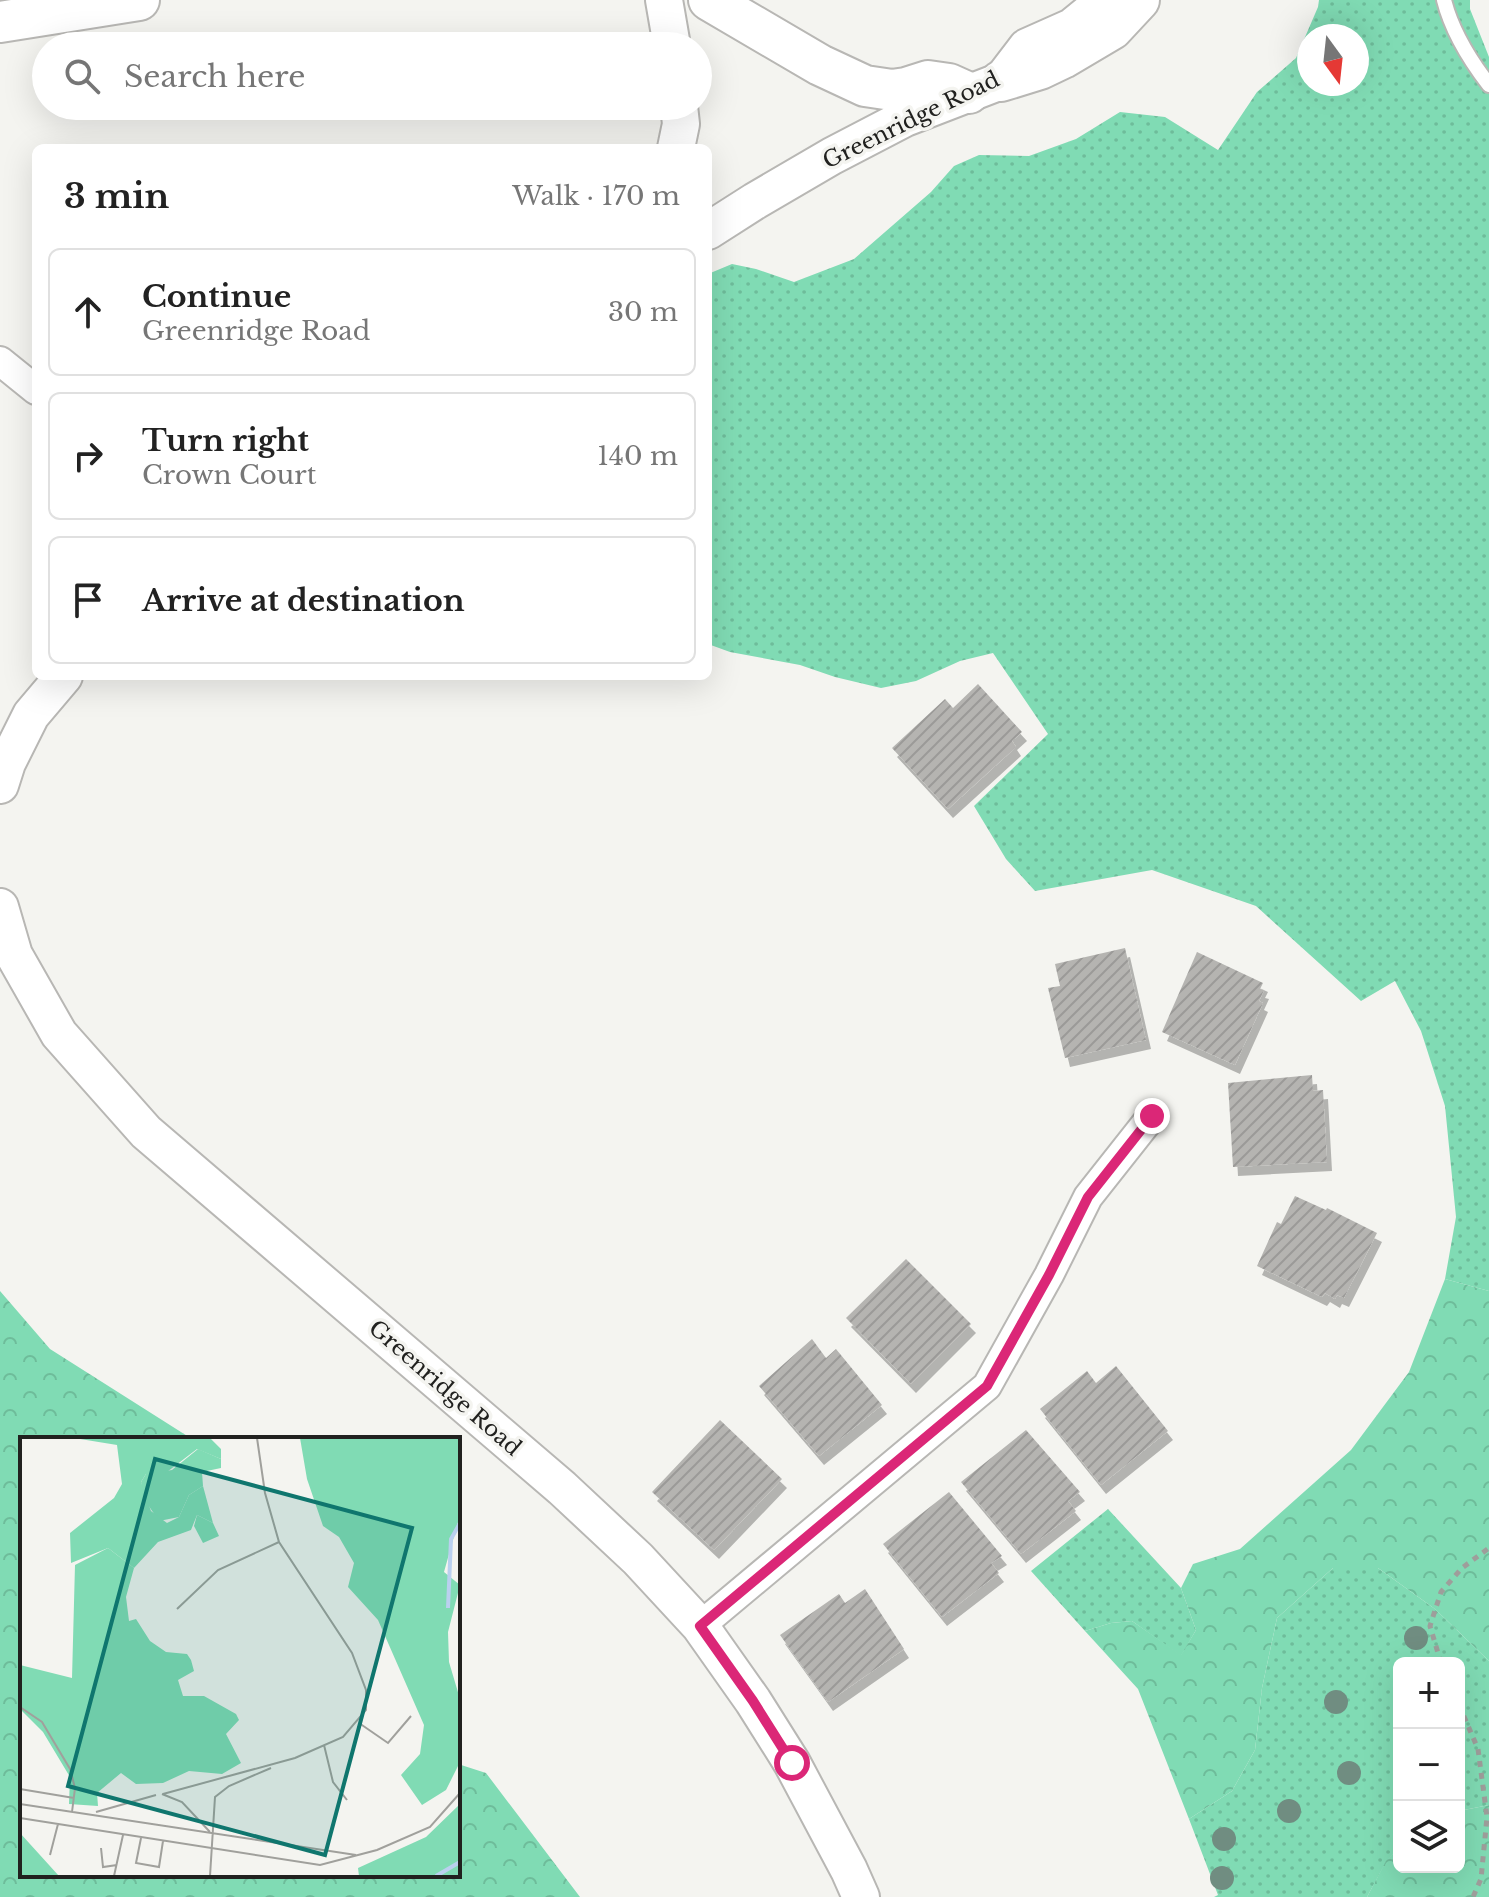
<!DOCTYPE html>
<html lang="en">
<head>
<meta charset="utf-8">
<style>
  body { margin:0; font-family:"Libre Baskerville",serif; background:#f6f6f6; color:#222 }
  .controls { position:absolute; right:24px; bottom:24px; display:grid; overflow:hidden; border-radius:12px; box-shadow:0 8px 32px #0002 }
  .controls button { width:72px; height:72px; display:grid; place-items:center; padding:0; border:0; border-bottom:2px solid #e0e0e0; background:#fff; color:#222; font:40px sans-serif }
  .compass { position:absolute; left:1297px; top:24px; width:72px; height:72px; border-radius:50%; background:#fff; box-shadow:0 8px 32px #0002; rotate:165deg }
  .stop { position:absolute; width:24px; height:24px; margin:-18px; border:6px solid #db2777; border-radius:50%; background:#fff }
  .stop.end { background:#db2777; border-color:#fff; box-shadow:0 2px 8px #0008 }
  .list { margin:0; padding:0; list-style:none }
  h2 { display:flex; justify-content:space-between; align-items:center; height:104px; margin:0; padding:0 32px; font-size:34px }
  h2 small { font-size:26px; font-weight:400; color:#767676 }
  .list li { display:grid; grid-template-columns:52px 1fr auto; gap:24px; align-items:center; box-sizing:border-box; height:128px; margin:0 16px 16px; padding:0 16px; border:2px solid #e0e0e0; border-radius:12px }
  .list b { display:block; font-size:30px; white-space:nowrap }
  .list p { margin:0; font-size:26px; white-space:nowrap; color:#767676 }
  .list em { font-size:26px; font-style:normal; color:#767676 }
  .icon { flex:none; width:44px; height:44px; fill:none; stroke:currentColor; stroke-width:2; stroke-linecap:round; stroke-linejoin:round }
  .map { position:relative; flex:none; width:1489px; height:1897px; overflow:hidden }
  .search { position:absolute; background:#fff; box-shadow:0 8px 32px #0002; left:32px; top:32px; width:680px; height:88px; display:flex; align-items:center; gap:20px; box-sizing:border-box; padding:0 28px; border-radius:44px; color:#767676; font-size:30px }
  .panel { position:absolute; background:#fff; box-shadow:0 8px 32px #0002; left:32px; top:144px; width:680px; height:536px; border-radius:12px }
  .map>svg:first-child { display:block }
  .grass { fill:url(#grass-dots); fill-rule:evenodd }
  .forest { fill:url(#forest-crowns) }
  .building { fill:url(#building-hatch); filter:url(#shadow) }
  .lines { fill:none; stroke-linecap:round; stroke-linejoin:round }
  .service-casing { stroke:#b8b7b4; stroke-width:18 }
  .minor-casing { stroke:#b8b7b4; stroke-width:32 }
  .tertiary-casing { stroke:#b8b7b4; stroke-width:40 }
  .secondary-casing { stroke:#b8b7b4; stroke-width:44 }
  .path { stroke:#9e9e9b; stroke-width:5; stroke-dasharray:6 6; stroke-linecap:butt }
  .service { stroke:#fff; stroke-width:14 }
  .minor { stroke:#fff; stroke-width:28 }
  .tertiary { stroke:#fff; stroke-width:36 }
  .secondary { stroke:#fff; stroke-width:40 }
  .tree { fill:#708d81 }
  .route { stroke:#db2777; stroke-width:10 }
  .labels { text-anchor:middle; dominant-baseline:central; stroke-width:7; stroke-linejoin:round; paint-order:stroke }
  .street-label { font-size:22px; fill:#21211f; stroke:#f4f4f0 }
  .inset-river { fill:none; stroke:#bad0ef; stroke-width:4 }
  .inset-road { fill:none; stroke:#a0a09c; stroke-width:2 }
  .view { fill:#0f766e; fill-opacity:0.15; stroke:#0f766e; stroke-width:4 }
  .inset-edge { fill:none; stroke:#21211f; stroke-width:4 }
</style>
</head>
<body>
<div class="map">
<svg width="1489" height="1897" viewBox="0 0 1489 1897">
  <defs>
    <pattern id="grass-dots" width="8" height="8" patternUnits="userSpaceOnUse" patternTransform="scale(2)"><rect width="8" height="8" fill="#80dbb4"/><path d="M2 2h.1M6 6h.1" fill="none" stroke="#6ebc9a" stroke-width="1.8" stroke-linecap="round"/></pattern>
    <pattern id="forest-crowns" width="20" height="18" patternUnits="userSpaceOnUse" patternTransform="scale(2)"><rect width="20" height="18" fill="#80dbb4"/><path d="M2 6a3 3 0 1 1 6 0M12 15a3 3 0 1 1 6 0" fill="none" stroke="#6ebc9a"/></pattern>
    <pattern id="building-hatch" width="6" height="6" patternUnits="userSpaceOnUse" patternTransform="scale(2)"><rect width="6" height="6" fill="#b5b4b1"/><path d="M-1 1l2-2M0 6l6-6M5 7l2-2" fill="none" stroke="#9b9a98"/></pattern>
    <filter id="shadow"><feDropShadow dx="5" dy="9" stdDeviation="0" flood-color="#0004"/></filter>
  </defs>
  <rect width="100%" height="100%" fill="#f4f4f0"/>
  <path class="grass" d="M 1319,0 L 1470,0 L 1470,9 L 1489,57 L 1489,1291 L 1445,1279 L 1456,1217 L 1445,1106 L 1421,1031 L 1395,981 L 1361,1001 L 1256,906 L 1152,870 L 1035,891 L 1006,859 L 974,806 L 1048,734 L 993,653 L 960,661 L 916,681 L 881,688 L 835,677 L 800,665 L 730,652 L 708,644 L 708,516 L 711,511 L 708,509 L 708,274 L 732,264 L 756,269 L 794,282 L 854,259 L 931,192 L 954,166 L 979,155 L 1029,156 L 1076,139 L 1120,112 L 1165,117 L 1218,150 L 1257,92 L 1296,58 L 1318,7 ZM 1309,36 L 1357,36 L 1357,84 L 1309,84 Z
    M 1108,1509 L 1181,1588 L 1196,1630 L 1181,1656 L 1132,1621 L 1111,1623 L 1085,1631 L 1031,1571 Z
    M 1333,1568 L 1378,1568 L 1435,1609 L 1489,1661 L 1489,1805 L 1459,1811 L 1459,1663 L 1399,1663 L 1399,1847 L 1386,1862 L 1367,1897 L 1214,1897 L 1218,1895 L 1189,1819 L 1232,1791 L 1255,1750 L 1262,1688 L 1277,1618 Z"/>
  <path class="forest" d="M 1445,1279 L 1489,1291 L 1489,1661 L 1435,1609 L 1378,1568 L 1333,1568 L 1277,1618 L 1262,1688 L 1255,1750 L 1232,1791 L 1189,1819 L 1138,1689 L 1085,1631 L 1111,1623 L 1132,1621 L 1181,1655 L 1196,1630 L 1181,1588 L 1193,1564 L 1240,1549 L 1351,1450 L 1409,1372 Z
    M 0,1291 L 50,1349 L 192,1439 L 22,1439 L 22,1875 L 458,1875 L 458,1764 L 486,1773 L 580,1897 L 0,1897 Z
    M 1489,1805 L 1489,1897 L 1367,1897 L 1386,1861 L 1399,1847 L 1399,1867 L 1459,1867 L 1459,1811 Z"/>
  <path class="building" d="M 978,684 L 1022,732 L 1012,741 L 1016,747 L 948,809 L 892,748 L 945,699 L 953,708 Z
    M 1125,948 L 1146,1040 L 1065,1058 L 1048,988 L 1060,986 L 1055,964 Z
    M 1197,952 L 1263,983 L 1260,989 L 1264,990 L 1259,1001 L 1263,1003 L 1235,1065 L 1162,1032 Z
    M 1312,1075 L 1313,1091 L 1323,1090 L 1327,1162 L 1233,1167 L 1228,1083 Z
    M 1295,1196 L 1326,1210 L 1327,1208 L 1377,1233 L 1344,1298 L 1337,1295 L 1335,1299 L 1325,1293 L 1322,1297 L 1257,1266 L 1277,1222 L 1281,1224 Z
    M 906,1259 L 971,1324 L 911,1384 L 846,1318 Z
    M 812,1339 L 826,1358 L 836,1349 L 882,1405 L 819,1456 L 759,1386 Z
    M 1116,1366 L 1168,1431 L 1101,1485 L 1040,1409 L 1087,1371 L 1096,1383 Z
    M 720,1420 L 782,1479 L 714,1550 L 652,1492 Z
    M 1026,1430 L 1080,1492 L 1068,1501 L 1076,1511 L 1021,1554 L 961,1482 Z
    M 949,1492 L 1002,1556 L 991,1563 L 999,1573 L 942,1617 L 883,1544 Z
    M 865,1589 L 904,1649 L 828,1702 L 780,1635 L 839,1594 L 845,1603 Z"/>
  <g class="lines">
    <g class="service-casing">
      <path id="service" d="M 1444,0 C 1452,32 1469,59 1489,85"/>
    </g>
    <g class="minor-casing">
      <path id="minor" d="M 0,361 L 36,390
        M 700,1626 L 987,1386 L 1049,1275 L 1088,1197 L 1152,1116"/>
    </g>
    <g class="tertiary-casing">
      <path id="tertiary" d="M 664,0 L 672,46
        M 676,148 L 681,124 L 679,106
        M 708,231 L 755,201 L 832,156 L 905,118 L 1001,81 L 1027,47 L 1072,27 L 1105,0
        M 0,785 L 7,763 L 31,715 L 64,676
        M 0,907 L 14,955 L 59,1034 L 146,1132 L 562,1488 L 638,1559 L 700,1626 L 753,1701 L 792,1763 L 849,1870 L 861,1897"/>
    </g>
    <g class="secondary-casing">
      <path id="secondary" d="M 709,0 L 820,65 L 865,86 L 892,90 L 906,88 L 928,81 L 949,84 L 969,93
        M 0,22 L 139,0
        M 1001,81 L 1040,69 L 1063,58 L 1112,29 L 1139,0"/>
    </g>
    <path class="path" d="M 1441,1663 L 1430,1626 L 1441,1592 L 1462,1568 L 1489,1548
      M 1459,1705 L 1478,1749 L 1487,1817 L 1481,1879 L 1473,1897"/>
    <use href="#service" class="service"/>
    <use href="#minor" class="minor"/>
    <use href="#tertiary" class="tertiary"/>
    <use href="#secondary" class="secondary"/>
  </g>
  <g class="tree">
    <circle cx="1416" cy="1638" r="12"/>
    <circle cx="1336" cy="1702" r="12"/>
    <circle cx="1349" cy="1773" r="12"/>
    <circle cx="1289" cy="1811" r="12"/>
    <circle cx="1224" cy="1839" r="12"/>
    <circle cx="1222" cy="1878" r="12"/>
  </g>
  <g class="lines">
    <path class="route" d="M 792,1763 L 753,1701 L 700,1626 L 987,1386 L 1049,1275 L 1088,1197 L 1152,1116"/>
  </g>
  <g class="labels">
    <g class="street-label">
      <text transform="translate(911 120) rotate(-26)">Greenridge Road</text>
      <text transform="translate(445 1388) rotate(41)">Greenridge Road</text>
    </g>
  </g>
  <g transform="translate(20 1437)">
    <rect width="440" height="440" fill="#f4f4f0"/>
    <path d="M 178,12 L 201,22 L 201,31 L 182,35 L 183,49 L 169,58 L 159,80 L 139,84 L 124,62 L 121,45 L 126,37 L 152,33 ZM 177,78 L 193,86 L 199,99 L 183,106 L 174,89 ZM 88,111 L 114,131 L 106,160 L 109,184 L 116,182 L 130,204 L 146,215 L 167,217 L 171,223 L 174,234 L 158,243 L 163,259 L 184,259 L 216,277 L 219,283 L 206,297 L 221,326 L 202,337 L 169,334 L 143,346 L 116,347 L 101,336 L 77,356 L 78,369 L 49,367 L 50,340 L 23,295 L 0,272 L 0,228 L 52,241 L 55,128 Z" fill="#80dbb4"/>
    <path d="M 54,1 L 190,1 L 201,12 L 201,22 L 177,12 L 143,38 L 126,37 L 121,45 L 131,74 L 147,86 L 159,80 L 169,58 L 183,49 L 193,86 L 177,78 L 171,93 L 138,105 L 114,131 L 88,111 L 51,126 L 50,96 L 94,61 L 102,47 L 97,8 ZM 280,1 L 440,1 L 440,78 L 424,135 L 440,148 L 428,195 L 429,225 L 440,262 L 440,325 L 426,353 L 402,368 L 381,338 L 400,317 L 404,288 L 358,183 L 328,150 L 334,126 L 319,100 L 303,89 L 287,42 ZM 440,367 L 440,439 L 339,439 L 338,431 L 406,400 ZM 0,396 L 39,439 L 0,439 Z" fill="#80dbb4"/>
    <path class="inset-river" d="M 428,171 L 431,102 L 440,86M 416,439 L 440,425"/>
    <path class="inset-road" d="M 157,172 L 198,133 L 259,105M 440,176 L 440,231M 0,270 L 22,285 L 50,332 L 55,351 L 52,375M 339,286 L 368,306 L 391,279M 304,308 L 313,345 L 327,363M 0,352 L 54,361M 142,357 L 162,365 L 190,395M 143,357 L 275,321 L 323,300 L 346,273 L 346,253 L 332,216 L 259,105 L 245,56 L 237,1M 0,367 L 336,418M 76,375 L 136,358M 0,381 L 300,428 L 357,413 L 410,390 L 440,356M 121,401 L 116,426 L 139,430 L 143,404M 81,411 L 83,430 L 97,428M 30,418 L 38,387M 94,439 L 103,398M 190,439 L 195,360 L 209,349 L 251,331"/>
    <path class="view" d="M 135,22 L 392,91 L 305,418 L 48,349 Z"/>
    <rect width="440" height="440" class="inset-edge"/>
  </g>
</svg>
<div class="controls">
<button>+</button>
<button>−</button>
<button><svg class="icon" aria-label="layers" viewBox="0 0 24 24"><path d="M12 4l9 5-9 5-9-5zM3 14l9 5 9-5"/></svg></button>
</div>
<svg class="compass" viewBox="-18 -18 36 36"><path d="M0-13l5 13h-10z" fill="#e53935"/><path d="M0 13l5-13h-10z" fill="#767676"/></svg>
<div class="stop" style="left:792px;top:1763px"></div>
<div class="stop end" style="left:1152px;top:1116px"></div>
<div class="search"><svg class="icon" aria-label="search" viewBox="0 0 24 24"><circle cx="10" cy="10" r="6"/><path d="M15 15l6 6"/></svg>Search here</div>
<section class="panel">
<h2>3 min<small>Walk · 170 m</small></h2>
<ul class="list">
<li><svg class="icon" aria-label="ahead" viewBox="0 0 24 24"><path d="M12 20V5M6 11l6-6 6 6"/></svg><div><b>Continue</b><p>Greenridge Road</p></div><em>30 m</em></li>
<li><svg class="icon" aria-label="right" viewBox="0 0 24 24"><path d="M7 20v-9h11M14 6l5 5-5 5"/></svg><div><b>Turn right</b><p>Crown Court</p></div><em>140 m</em></li>
<li><svg class="icon" aria-label="arrive" viewBox="0 0 24 24"><path d="M6 21V4h12l-3 4 3 4H6"/></svg><div><b>Arrive at destination</b></div></li>
</ul>
</section>
</div>
</body>
</html>
